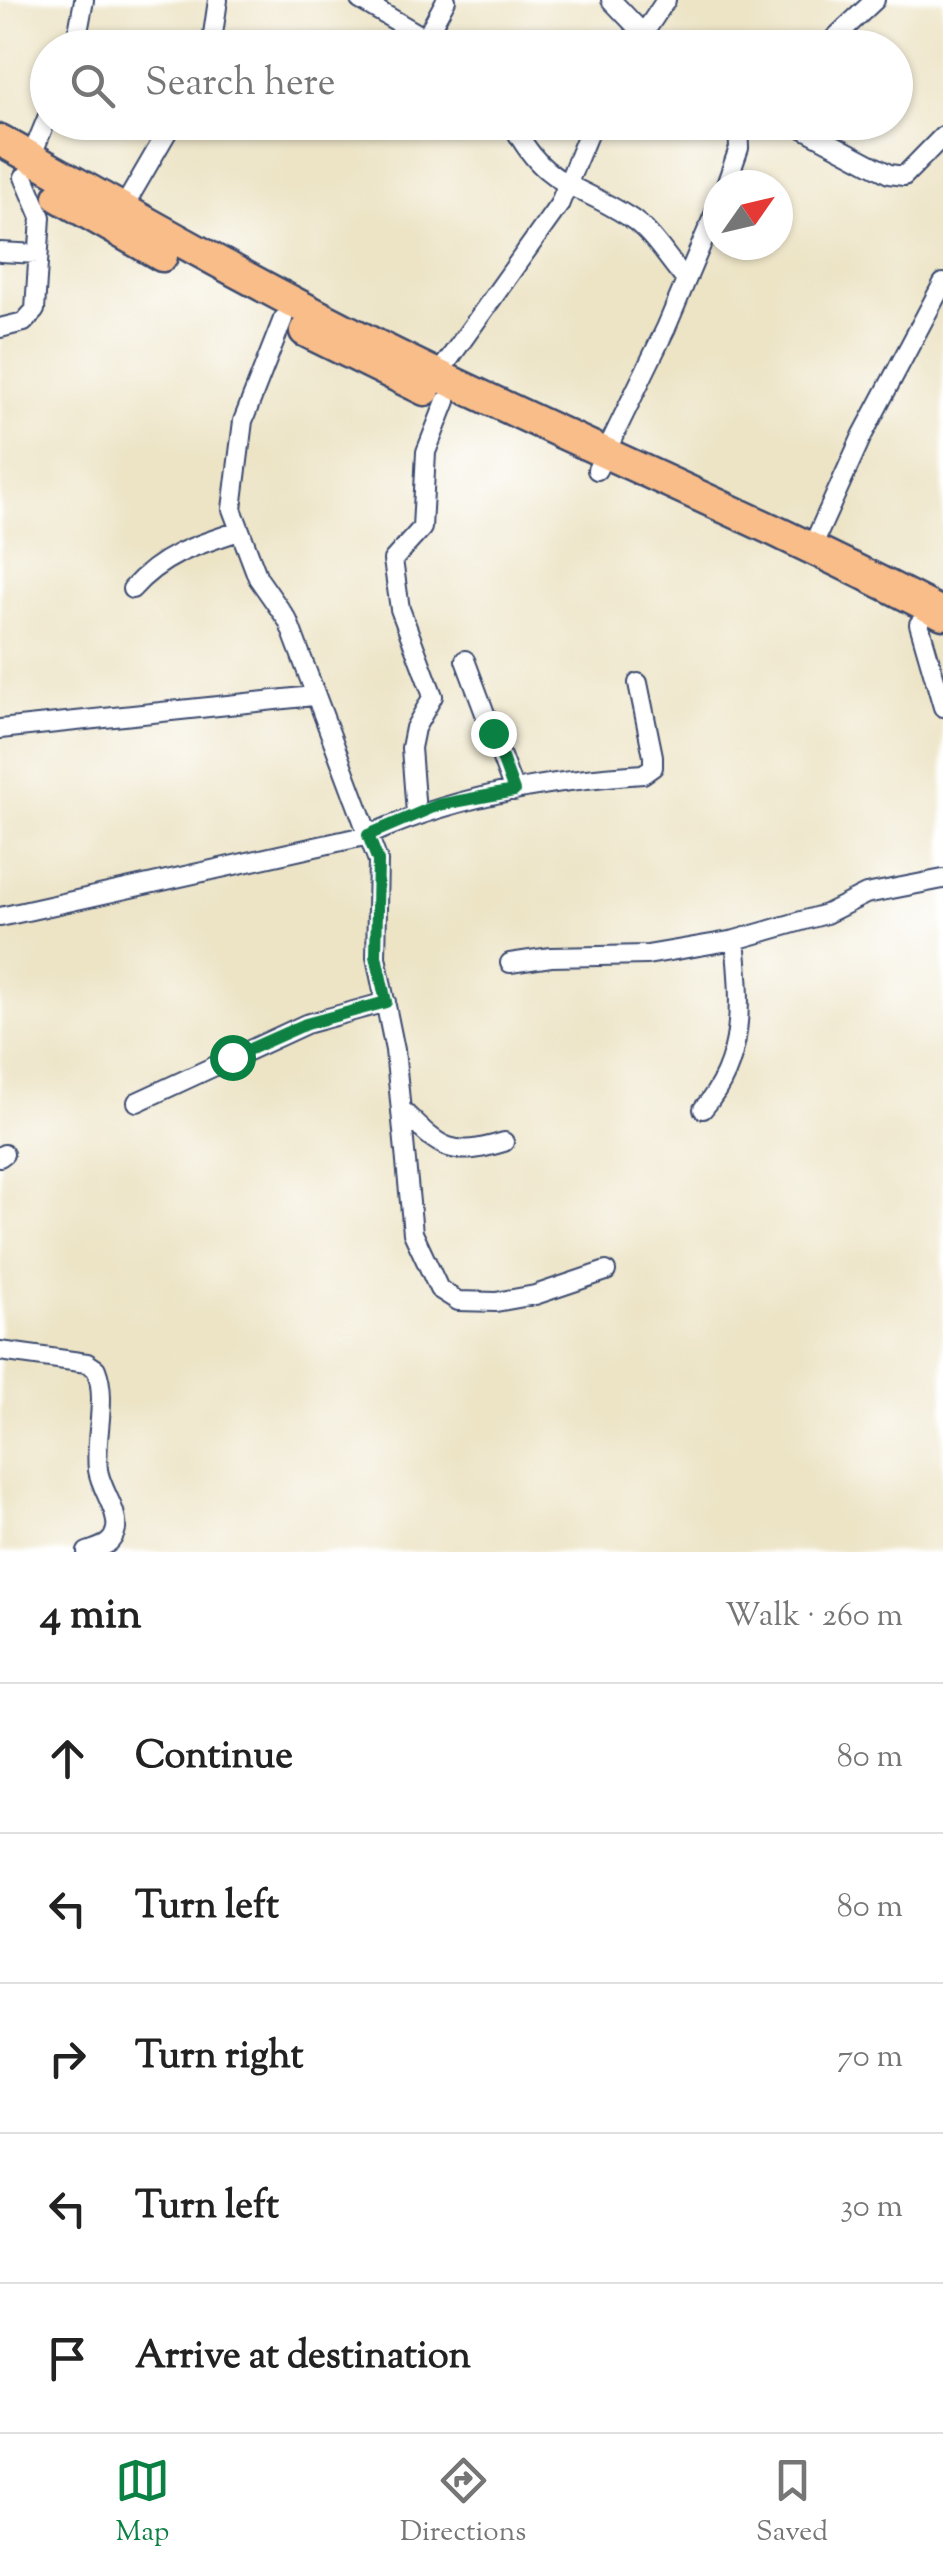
<!DOCTYPE html>
<html lang="en">
<head>
<meta charset="utf-8">
<style>
  body { margin:0; font-family:"Sorts Mill Goudy",serif; background:#f2f2f2; color:#222 }
  .compass { position:absolute; left:703px; top:170px; width:90px; height:90px; border-radius:50%; background:#fff; box-shadow:0 2px 8px #0004; rotate:56deg }
  .stop { position:absolute; width:30px; height:30px; margin:-22px; border:8px solid #0b8043; border-radius:50%; background:#fff }
  .stop.end { background:#0b8043; border-color:#fff; box-shadow:0 2px 10px #0008 }
  .list { margin:0; padding:0; list-style:none }
  h2 { display:flex; justify-content:space-between; align-items:center; height:130px; margin:0; padding:0 40px; font-size:42px }
  h2 small { font-size:32px; font-weight:400; color:#767676 }
  .list li { display:grid; grid-template-columns:65px 1fr auto; gap:30px; align-items:center; box-sizing:border-box; height:150px; padding:0 40px; border-top:2px solid #e0e0e0 }
  .list b { display:block; font-size:38px; white-space:nowrap }
  .list em { font-size:32px; font-style:normal; color:#767676 }
  .icon { flex:none; width:55px; height:55px; fill:none; stroke:currentColor; stroke-width:2; stroke-linecap:round; stroke-linejoin:round }
  .map { position:relative; flex:none; width:943px; height:1552px; overflow:hidden }
  .search { position:absolute; background:#fff; box-shadow:0 2px 8px #0004; left:30px; right:30px; top:30px; height:110px; display:flex; align-items:center; gap:25px; box-sizing:border-box; padding:0 35px; border-radius:55px; color:#767676; font-size:38px }
  .sheet { height:880px; background:#fff }
  nav { display:flex; justify-content:space-around; align-items:center; box-sizing:border-box; height:140px; border-top:2px solid #e0e0e0; background:#fff; font-size:28px; color:#767676 }
  nav a { display:grid; justify-items:center; gap:5px }
  nav .on { color:#0b8043 }
  .map>svg:first-child { display:block }
  .lines { fill:none; stroke-linecap:round; stroke-linejoin:round }
  .street-casing { stroke:#3a4a6e; stroke-width:22 }
  .highway-casing { stroke:#3a4a6e; stroke-width:35 }
  .street { stroke:#fff; stroke-width:18 }
  .highway { stroke:#f8bd89; stroke-width:30 }
  .route { stroke:#0b8043; stroke-width:12 }
</style>
</head>
<body>
<div class="map">
<svg width="943" height="1552" viewBox="0 0 943 1552">
  <rect width="100%" height="100%" fill="#fff"/>
  <filter id="ink" filterUnits="userSpaceOnUse"><feTurbulence type="fractalNoise" baseFrequency=".01" numOctaves="2"/><feDisplacementMap in="SourceGraphic" scale="20" xChannelSelector="R" yChannelSelector="G"/><feConvolveMatrix kernelMatrix="1 2 1 2 8 2 1 2 1" color-interpolation-filters="sRGB"/></filter>
  <filter id="wash" filterUnits="userSpaceOnUse"><feTurbulence type="fractalNoise" baseFrequency=".0048" numOctaves="4" result="noise"/><feDisplacementMap in="SourceGraphic" scale="40" xChannelSelector="R" yChannelSelector="G"/><feGaussianBlur stdDeviation="2.25" result="paint"/><feColorMatrix in="noise" values="0 0 0 0 0 0 0 0 0 0 0 0 0 0 0 0 0 1.4 0 .05"/><feComposite in="paint" operator="in"/></filter>
  <g filter="url(#wash)">
    <rect width="100%" height="100%" fill="#ede4c6"/>
  </g>
  <g filter="url(#ink)">
    <g class="lines">
      <g class="street-casing">
        <path id="street" d="M 360,0 L 442,48
          M 611,0 L 657,48
          M 426,37 L 446,0
          M 75,48 L 84,0
          M 211,48 L 218,0
          M 634,48 L 666,0
          M 824,48 L 875,0
          M 511,122 C 547,190 572,180 629,217 C 652,231 668,260 686,280
          M 791,122 L 889,174 L 904,176 L 943,136
          M 31,157 L 48,116
          M 726,185 L 739,148 L 738,122
          M 122,210 L 173,122
          M 0,252 L 38,254
          M 283,319 L 243,421 L 232,509 L 258,578 L 288,621 L 378,861 L 376,957 L 395,1050 L 413,1233 L 439,1289 L 458,1301 L 496,1302 L 535,1295 L 606,1271
          M 0,328 L 24,322 L 35,310 L 41,217 L 24,177
          M 437,376 L 559,205 L 593,122
          M 597,470 L 666,328 L 718,205
          M 812,547 L 862,436 L 943,283
          M 132,589 C 162,555 196,545 239,531
          M 919,624 L 943,707
          M 465,660 L 514,791
          M 0,729 L 313,696
          M 416,813 L 411,748 L 415,728 L 433,696 L 400,609 L 393,560 L 422,528 L 426,452 L 446,401
          M 0,917 L 369,835 C 454,796 550,780 643,774 L 653,767 L 653,756 L 638,683
          M 510,963 L 551,957 L 647,955 L 735,940 L 826,914 L 866,894 L 943,879
          M 137,1102 L 306,1024 L 386,1002
          M 401,1109 C 440,1147 448,1159 504,1142
          M 703,1109 C 746,1060 741,1001 735,940
          M 0,1157 L 4,1154
          M 0,1351 L 87,1363 L 96,1369 C 108,1399 94,1438 98,1470 C 101,1490 119,1511 116,1529 C 113,1545 101,1547 87,1552"/>
      </g>
      <g class="highway-casing">
        <path id="highway" d="M 0,140 C 146,222 290,305 442,377 C 609,457 779,528 943,614
          M 59,197 L 162,256
          M 305,331 L 425,390"/>
      </g>
      <use href="#street" class="street"/>
      <use href="#highway" class="highway"/>
    </g>
  </g>
  <g class="lines" filter="url(#ink)">
    <path class="route" d="M 232,1057 L 306,1024 L 386,1002 L 376,956 L 378,861 L 368,835 L 438,805 L 514,791 L 493,733"/>
  </g>
</svg>
<svg class="compass" viewBox="-18 -18 36 36"><path d="M0-13l5 13h-10z" fill="#e53935"/><path d="M0 13l5-13h-10z" fill="#767676"/></svg>
<div class="stop" style="left:232px;top:1057px"></div>
<div class="stop end" style="left:493px;top:733px"></div>
<div class="search"><svg class="icon" aria-label="search" viewBox="0 0 24 24"><circle cx="10" cy="10" r="6"/><path d="M15 15l6 6"/></svg>Search here</div>
</div>
<section class="sheet">
<h2>4 min<small>Walk · 260 m</small></h2>
<ul class="list">
<li><svg class="icon" aria-label="ahead" viewBox="0 0 24 24"><path d="M12 20V5M6 11l6-6 6 6"/></svg><div><b>Continue</b></div><em>80 m</em></li>
<li><svg class="icon" aria-label="left" viewBox="0 0 24 24"><path d="M17 20v-9H6M10 6l-5 5 5 5"/></svg><div><b>Turn left</b></div><em>80 m</em></li>
<li><svg class="icon" aria-label="right" viewBox="0 0 24 24"><path d="M7 20v-9h11M14 6l5 5-5 5"/></svg><div><b>Turn right</b></div><em>70 m</em></li>
<li><svg class="icon" aria-label="left" viewBox="0 0 24 24"><path d="M17 20v-9H6M10 6l-5 5 5 5"/></svg><div><b>Turn left</b></div><em>30 m</em></li>
<li><svg class="icon" aria-label="arrive" viewBox="0 0 24 24"><path d="M6 21V4h12l-3 4 3 4H6"/></svg><div><b>Arrive at destination</b></div></li>
</ul>
</section>
<nav>
<a class="on"><svg class="icon" aria-label="map" viewBox="0 0 24 24"><path d="M3 6l6-2 6 2 6-2v14l-6 2-6-2-6 2zM9 4v14M15 6v14"/></svg>Map</a>
<a><svg class="icon" aria-label="directions" viewBox="0 0 24 24"><path d="M12 3l9 9-9 9-9-9zM9 14v-3h6M13 9l2 2-2 2"/></svg>Directions</a>
<a><svg class="icon" aria-label="saved" viewBox="0 0 24 24"><path d="M7 4h10v16l-5-4-5 4z"/></svg>Saved</a>
</nav>
</body>
</html>
